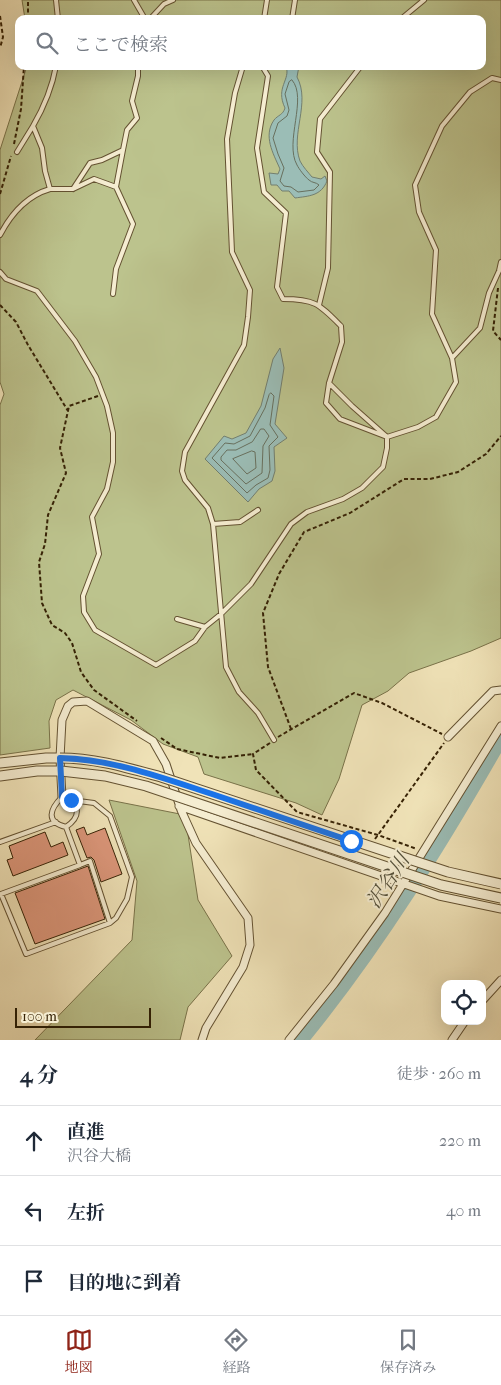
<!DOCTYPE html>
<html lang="ja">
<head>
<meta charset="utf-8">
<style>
  body { margin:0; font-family:"IM FELL French Canon","Noto Serif JP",serif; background:#f6f6f7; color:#1f2937 }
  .controls { position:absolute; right:15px; bottom:15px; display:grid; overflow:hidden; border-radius:10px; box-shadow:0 5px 20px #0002 }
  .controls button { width:45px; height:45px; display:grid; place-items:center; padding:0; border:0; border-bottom:1px solid #e0e1e3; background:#fff; color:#1f2937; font:25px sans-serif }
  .scale { position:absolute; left:15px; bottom:12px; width:136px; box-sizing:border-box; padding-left:5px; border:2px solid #362205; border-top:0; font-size:14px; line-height:18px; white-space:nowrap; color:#362205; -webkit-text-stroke:4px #f5edd1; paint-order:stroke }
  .stop { position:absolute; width:15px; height:15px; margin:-11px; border:4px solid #1a73e8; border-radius:50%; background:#fff }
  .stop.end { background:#1a73e8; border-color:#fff; box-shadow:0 1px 5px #0008 }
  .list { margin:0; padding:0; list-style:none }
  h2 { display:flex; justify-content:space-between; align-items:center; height:65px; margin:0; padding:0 20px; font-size:21px }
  h2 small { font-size:16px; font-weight:400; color:#747a83 }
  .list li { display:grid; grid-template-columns:32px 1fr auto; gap:15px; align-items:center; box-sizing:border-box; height:70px; padding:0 20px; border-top:1px solid #e0e1e3 }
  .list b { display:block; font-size:19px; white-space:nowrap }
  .list p { margin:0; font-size:16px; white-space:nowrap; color:#747a83 }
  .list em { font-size:16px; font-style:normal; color:#747a83 }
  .icon { flex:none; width:28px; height:28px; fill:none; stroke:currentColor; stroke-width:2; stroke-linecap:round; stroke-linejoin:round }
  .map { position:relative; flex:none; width:501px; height:1040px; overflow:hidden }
  .search { position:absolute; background:#fff; box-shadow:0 5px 20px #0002; left:15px; right:15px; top:15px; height:55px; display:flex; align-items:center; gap:12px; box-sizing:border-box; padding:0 18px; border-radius:10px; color:#747a83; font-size:19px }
  .sheet { height:275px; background:#fff }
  nav { display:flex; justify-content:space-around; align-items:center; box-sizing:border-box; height:70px; border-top:1px solid #e0e1e3; background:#fff; font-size:14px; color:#747a83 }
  nav a { display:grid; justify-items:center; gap:2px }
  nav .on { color:#8f2418 }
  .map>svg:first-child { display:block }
  .green { fill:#bcc38d; stroke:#797249 }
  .water { fill:#9bbdb6; stroke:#737f6f }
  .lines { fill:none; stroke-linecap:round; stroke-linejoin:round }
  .shore { stroke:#68705e; stroke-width:1 }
  .river { stroke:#9bbdb6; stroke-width:16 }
  .building { fill:#dc967a; stroke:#362205 }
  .service-casing { stroke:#645232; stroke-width:6 }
  .minor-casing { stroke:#645232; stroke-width:9 }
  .tertiary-casing { stroke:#645232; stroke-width:11 }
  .path { stroke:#362205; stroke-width:2; stroke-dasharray:4 2.5; stroke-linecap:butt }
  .service { stroke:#f5edd1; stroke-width:4 }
  .minor { stroke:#f5edd1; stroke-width:7 }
  .tertiary { stroke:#f5edd1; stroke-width:9 }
  .tertiary-bridge-casing { stroke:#645232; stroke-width:11; stroke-linecap:butt }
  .tertiary-bridge { stroke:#f5edd1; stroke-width:9 }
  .route { stroke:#1a73e8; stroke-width:6 }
  .labels { text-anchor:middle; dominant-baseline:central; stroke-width:4; stroke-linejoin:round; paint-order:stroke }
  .water-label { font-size:20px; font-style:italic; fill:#54503a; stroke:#f5edd1 }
</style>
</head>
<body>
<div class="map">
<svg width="501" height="1040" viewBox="0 0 501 1040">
  <rect width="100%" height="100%" fill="#f0e3b8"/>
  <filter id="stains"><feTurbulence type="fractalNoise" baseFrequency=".004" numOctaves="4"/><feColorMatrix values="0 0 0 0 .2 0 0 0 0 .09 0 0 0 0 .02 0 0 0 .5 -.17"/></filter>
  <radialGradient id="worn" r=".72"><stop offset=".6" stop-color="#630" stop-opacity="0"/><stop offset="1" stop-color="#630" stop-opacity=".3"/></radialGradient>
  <path class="green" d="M 22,0 L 501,0 L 501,638 L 471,651 L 409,673 L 388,691 L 362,705 L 339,779 L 322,815 L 296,803 L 204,774 L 198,757 L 163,744 L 131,720 L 73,690 L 56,700 L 49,721 L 50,748 L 0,755 L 0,405 L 4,394 L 0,382 L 0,150 L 27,66 L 482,66 L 482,19 L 25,19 Z
    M 109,800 L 185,815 L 198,900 L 232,956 L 188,1007 L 180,1040 L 35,1040 L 132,940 L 137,881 Z"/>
  <path class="water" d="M 286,66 L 299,66 L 297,77 C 311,103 290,134 300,161 C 303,167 308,172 312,177 L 321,179 L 325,176 L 327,181 C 321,196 309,196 295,198 L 289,191 L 282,191 L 277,185 L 271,185 L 269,173 L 278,174 L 280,169 C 273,153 263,136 274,120 C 278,115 283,115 285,108 C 275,87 291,80 286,66 Z
    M 280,348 L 284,368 L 275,424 L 287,438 L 274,447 L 275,471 L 272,481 L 259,489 L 248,502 L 205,459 L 224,436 L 232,439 L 246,433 L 261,406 L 273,359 Z"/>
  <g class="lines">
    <path class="shore" d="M 292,80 C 308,98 284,142 297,165 C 299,169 305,177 309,180 C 312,183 316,182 319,185 L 314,190 L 298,192 L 291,187 L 284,186 L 280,181 L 284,168 L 278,154 L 273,138 L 278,123 L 287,116 L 289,110 L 285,94 L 289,82 Z
      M 271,393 L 274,396 L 270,425 L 278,437 L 269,446 L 270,470 L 268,478 L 256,485 L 247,493 L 212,458 L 225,443 L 234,444 L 250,436 L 265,408 L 269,395 Z
      M 261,429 L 264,429 L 269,436 L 263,446 L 262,473 L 246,484 L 221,460 L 221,457 L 227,450 L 236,450 L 252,442 Z
      M 252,451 L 255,452 L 256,468 L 247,474 L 233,459 Z"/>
    <path class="river" d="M 300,1040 C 377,946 441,842 501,737"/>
  </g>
  <path class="building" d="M 84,827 L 87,835 L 105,828 L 122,874 L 101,882 L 94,860 L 91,857 L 87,858 L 76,830 Z
    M 45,832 L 51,847 L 63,842 L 68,855 L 13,876 L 7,860 L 13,858 L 9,846 Z
    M 88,866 L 105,919 L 35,944 L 15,893 Z"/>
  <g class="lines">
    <g class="service-casing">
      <path id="service" d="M 56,0 L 58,19
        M 134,0 L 145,19
        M 150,19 L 164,4 L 173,0
        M 264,19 L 267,0
        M 292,19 L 295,0
        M 401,19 L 424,0
        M 243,66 L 235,93 L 227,139 L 232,252 L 250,290 L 248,317 L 244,345 L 185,452 L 182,471 L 185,480 L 208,508 L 213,524 L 226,667 L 239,692 L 258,713 L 274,740
        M 123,150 L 127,130 L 137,118 L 132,101 L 138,76 L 138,66
        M 17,152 L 33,126
        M 50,189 L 73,189 L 94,179 L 116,187 L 133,224 L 116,269 L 113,294
        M 73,189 L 90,163 L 102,160 L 123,150 L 116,187
        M 0,235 C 11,214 26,196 50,189 L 45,171 L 42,148 L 33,126 C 44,107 52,88 56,66
        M 0,272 L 6,279 L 37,291 L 75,341 L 96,377 L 107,406 L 113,433 L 113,462 L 107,489 L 92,517 L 99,554 L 83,596 L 84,612 L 95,630 L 156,665 L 195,641 L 205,627 L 221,614 L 251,584 L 291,524 L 307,512 L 343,499 L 362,488 L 383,467 L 387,448 L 387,437 L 340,419 L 326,403 L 329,383 L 342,342 L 341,326 C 319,304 315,299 283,299 L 277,287 L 286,213 L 264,192 L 257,148 L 268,76 L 262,66
        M 319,305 L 328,268 L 330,172 L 317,152 L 320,119 L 361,66
        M 452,358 L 480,328 L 489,293 L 499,271 L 501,262
        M 329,383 L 352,406 L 387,437 L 418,427 L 436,417 L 456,382 L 452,358 L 432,314 L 436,250 L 419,212 L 415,185 L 442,126 L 470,92 L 492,78 L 501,80
        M 213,524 L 240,522 L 258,510
        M 177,619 L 205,627
        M 62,797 C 80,803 82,816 66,827 C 45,822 50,809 62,797 Z
        M 66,827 L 80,865 L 1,894 L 26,954 L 110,923 L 116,918 L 127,899 L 132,877 L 110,816 L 94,803 L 71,800
        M 0,842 L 56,822
        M 80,865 L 90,861 L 110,923"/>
    </g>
    <g class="minor-casing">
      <path id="minor" d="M 448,737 L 493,691 L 501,690
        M 62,797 L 60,758 L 62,720 L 68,706 L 73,702 L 87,701 L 153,741 L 166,764 L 181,810 L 196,843 L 248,918 L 250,945 L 243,967 L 206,1028 L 202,1040
        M 179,806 L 439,896 L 501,909
        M 482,1001 L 501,980
        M 289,1040 L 334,984 L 385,913 L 501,726
        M 452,1040 L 465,1021"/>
    </g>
    <g class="tertiary-casing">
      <path id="tertiary" d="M 0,763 L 46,758 L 60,758
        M 0,776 L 37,771 L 61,771"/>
    </g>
    <path class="path" d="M 0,16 L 3,37 L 0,48
      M 28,19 L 28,0
      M 14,144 L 21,109 L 24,66
      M 0,194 L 11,156
      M 498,288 L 493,331 L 501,340
      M 0,305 L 16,322 L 28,345 L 68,411
      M 98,396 L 69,406 L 60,448 L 66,473 L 48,515 L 45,544 L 39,562 L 42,603 L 52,625 L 65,633 L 72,643 L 81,672 L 94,690 L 137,721
      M 291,729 L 268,667 L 263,613 L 279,574 L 304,532 L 350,513 L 404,479 L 430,479 L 458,472 L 486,454 L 501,436
      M 278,737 L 354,693 L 382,703 L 442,734
      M 161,738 L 177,749 L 220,758 L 253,754
      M 270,743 L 253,754 L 256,770 L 297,812 L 378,835 L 417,849
      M 375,839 L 444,743"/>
    <use href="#service" class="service"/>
    <use href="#minor" class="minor"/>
    <use href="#tertiary" class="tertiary"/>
    <g class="tertiary-bridge-casing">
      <path id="tertiary-bridge" d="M 60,758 C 95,758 128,768 161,777 L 448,872 L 501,884
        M 61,771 L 105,776 L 146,786 L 441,885 L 501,898"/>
    </g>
    <use href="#tertiary-bridge" class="tertiary-bridge"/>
  </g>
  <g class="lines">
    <path class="route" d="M 71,800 L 62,797 L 60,758 C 112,759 163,778 212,794 C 258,810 305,825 351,841"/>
  </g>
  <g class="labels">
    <g class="water-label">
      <text transform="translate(388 881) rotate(-57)">沢谷川</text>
    </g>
  </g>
  <rect width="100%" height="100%" filter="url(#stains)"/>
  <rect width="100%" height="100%" fill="url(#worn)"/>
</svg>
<div class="controls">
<button><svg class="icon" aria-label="locate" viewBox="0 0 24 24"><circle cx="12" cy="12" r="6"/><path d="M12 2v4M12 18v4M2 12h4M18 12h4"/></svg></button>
</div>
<div class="scale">100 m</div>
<div class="stop" style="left:351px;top:841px"></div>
<div class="stop end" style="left:71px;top:800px"></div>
<div class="search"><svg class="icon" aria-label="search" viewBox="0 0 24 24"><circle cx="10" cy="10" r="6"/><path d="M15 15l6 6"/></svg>ここで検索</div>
</div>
<section class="sheet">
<h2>4 分<small>徒歩 · 260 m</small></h2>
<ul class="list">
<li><svg class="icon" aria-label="ahead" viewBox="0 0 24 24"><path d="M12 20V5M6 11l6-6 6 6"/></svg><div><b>直進</b><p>沢谷大橋</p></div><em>220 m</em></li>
<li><svg class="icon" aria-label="left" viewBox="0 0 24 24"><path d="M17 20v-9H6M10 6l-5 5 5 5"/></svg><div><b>左折</b></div><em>40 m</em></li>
<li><svg class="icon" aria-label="arrive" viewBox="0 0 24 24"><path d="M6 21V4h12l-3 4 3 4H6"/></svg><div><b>目的地に到着</b></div></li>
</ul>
</section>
<nav>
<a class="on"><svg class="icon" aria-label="map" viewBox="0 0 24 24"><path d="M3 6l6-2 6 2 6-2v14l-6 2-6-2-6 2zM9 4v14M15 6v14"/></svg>地図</a>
<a><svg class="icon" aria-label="directions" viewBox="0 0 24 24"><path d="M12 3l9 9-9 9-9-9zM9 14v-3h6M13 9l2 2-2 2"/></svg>経路</a>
<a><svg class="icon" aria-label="saved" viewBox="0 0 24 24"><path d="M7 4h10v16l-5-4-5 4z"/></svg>保存済み</a>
</nav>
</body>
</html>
